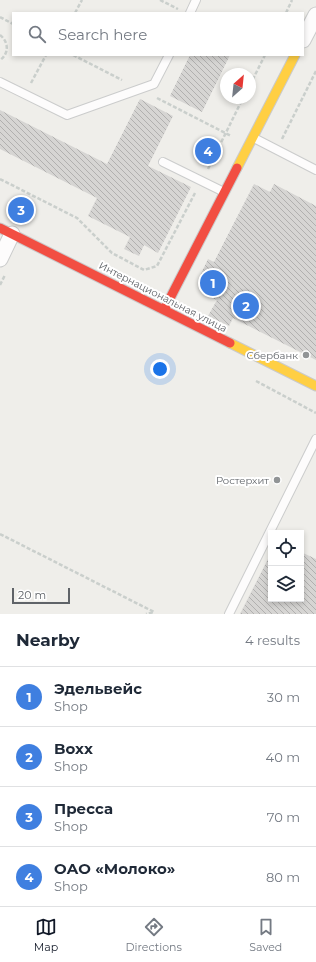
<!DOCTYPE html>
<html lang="en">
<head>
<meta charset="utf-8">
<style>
  body { margin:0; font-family:Montserrat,sans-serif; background:#f6f6f7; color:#1f2937 }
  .controls { position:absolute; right:12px; bottom:12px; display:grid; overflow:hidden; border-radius:0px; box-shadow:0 2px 6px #0003 }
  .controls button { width:36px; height:36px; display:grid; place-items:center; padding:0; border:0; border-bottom:1px solid #e0e1e3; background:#fff; color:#1f2937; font:20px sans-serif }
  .compass { position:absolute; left:220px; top:68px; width:36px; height:36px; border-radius:50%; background:#fff; box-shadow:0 2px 6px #0003; rotate:27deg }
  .scale { position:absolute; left:12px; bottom:10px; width:58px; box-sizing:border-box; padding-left:4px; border:2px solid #5f6368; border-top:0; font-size:11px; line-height:14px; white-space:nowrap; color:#5f6368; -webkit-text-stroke:3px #fff; paint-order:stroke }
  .you { position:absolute; left:160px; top:369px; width:14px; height:14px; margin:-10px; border:3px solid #fff; border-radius:50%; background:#1a73e8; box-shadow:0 0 0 6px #1a73e833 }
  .badge { display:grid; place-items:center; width:26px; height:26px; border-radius:50%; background:#111827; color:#fff; font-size:13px; font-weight:700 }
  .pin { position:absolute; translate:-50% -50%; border:2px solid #fff; box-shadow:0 1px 4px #0006 }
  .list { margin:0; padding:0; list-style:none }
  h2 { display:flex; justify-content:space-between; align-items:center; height:52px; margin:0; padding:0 16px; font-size:17px }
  h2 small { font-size:13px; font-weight:400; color:#747a83 }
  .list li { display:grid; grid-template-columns:26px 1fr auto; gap:12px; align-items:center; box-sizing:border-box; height:60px; padding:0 16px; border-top:1px solid #e0e1e3 }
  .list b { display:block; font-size:15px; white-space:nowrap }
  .list p { margin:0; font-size:13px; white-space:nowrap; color:#747a83 }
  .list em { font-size:13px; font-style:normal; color:#747a83 }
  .icon { flex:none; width:22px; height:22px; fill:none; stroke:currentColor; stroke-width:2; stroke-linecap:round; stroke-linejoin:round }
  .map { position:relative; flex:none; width:316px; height:614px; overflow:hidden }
  .search { position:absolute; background:#fff; box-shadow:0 2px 6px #0003; left:12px; right:12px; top:12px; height:44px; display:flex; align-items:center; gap:10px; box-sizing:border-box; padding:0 14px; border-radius:0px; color:#747a83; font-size:15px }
  .sheet { height:292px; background:#fff }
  nav { display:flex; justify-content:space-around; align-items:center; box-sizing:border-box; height:56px; border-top:1px solid #e0e1e3; background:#fff; font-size:11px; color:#747a83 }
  nav a { display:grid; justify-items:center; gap:2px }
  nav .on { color:#111827 }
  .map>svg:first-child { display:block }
  .building { fill:url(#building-back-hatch) }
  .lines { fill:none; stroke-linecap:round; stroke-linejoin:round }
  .lane-casing { stroke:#cbcccc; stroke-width:10 }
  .street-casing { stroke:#cbcccc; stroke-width:17 }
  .slow-casing { stroke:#cacacb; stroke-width:11 }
  .jam-casing { stroke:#cacacb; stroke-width:11 }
  .path { stroke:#cacfcc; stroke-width:2.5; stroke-dasharray:4 2; stroke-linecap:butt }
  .lane { stroke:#fdfcfc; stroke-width:8 }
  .street { stroke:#fdfcfc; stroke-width:15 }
  .slow { stroke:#ffcf43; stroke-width:9 }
  .jam { stroke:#f24e42; stroke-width:9 }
  .poi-dot { fill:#919496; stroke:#fff; stroke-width:1.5 }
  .labels { text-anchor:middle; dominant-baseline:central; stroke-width:4; stroke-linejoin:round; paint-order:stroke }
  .street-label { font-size:10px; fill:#5f6368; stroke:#fff }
  .poi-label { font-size:10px; fill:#5f6368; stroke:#fff; text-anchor:end }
</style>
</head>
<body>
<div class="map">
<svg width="316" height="614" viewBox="0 0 316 614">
  <defs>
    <pattern id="building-back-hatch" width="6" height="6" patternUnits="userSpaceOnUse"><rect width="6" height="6" fill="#d6d5d3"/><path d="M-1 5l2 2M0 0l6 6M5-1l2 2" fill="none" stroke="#b1b0af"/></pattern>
  </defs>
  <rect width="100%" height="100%" fill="#efeeea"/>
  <path class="building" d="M 190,55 L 230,55 L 202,112 L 170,96 Z
    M 140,99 L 173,116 L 148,166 L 191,187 L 158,253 L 144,245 L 139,256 L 124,249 L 130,237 L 88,216 L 97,198 L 0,149 L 0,110 L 107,164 Z
    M 254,184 L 270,192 L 274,184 L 316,206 L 316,360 L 233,318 L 229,326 L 208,316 L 217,300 L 207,296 L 213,283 L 200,276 L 208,259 L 214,262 Z
    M 301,552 L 316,559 L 316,614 L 240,614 L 271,553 L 271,599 L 301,599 Z"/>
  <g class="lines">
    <g class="lane-casing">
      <path id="lane" d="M 190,13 L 196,0
        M 0,82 L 67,115 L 154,84 L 169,55
        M 254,138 L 316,170
        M 163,162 L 224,192
        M 229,614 L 316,439"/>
    </g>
    <g class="street-casing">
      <path id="street" d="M 303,40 L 316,15
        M 0,259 L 12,234"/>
    </g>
    <g class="slow-casing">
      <path id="slow" d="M 237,168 L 295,55
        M 230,343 L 316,386"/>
    </g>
    <g class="jam-casing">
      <path id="jam" d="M 0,228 L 230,343
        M 164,310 L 237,168"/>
    </g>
    <path class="path" d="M 160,0 L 178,9
      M 75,13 L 82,0
      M 286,13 L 292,0
      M 0,17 L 13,24
      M 0,35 C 9,42 9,54 0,60
      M 73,55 L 122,80
      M 31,83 L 46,55
      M 250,85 L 265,55
      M 157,98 L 231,136
      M 282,139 L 316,71
      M 208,169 L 243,98
      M 0,179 L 77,218 L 112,253 L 144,270 L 157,266 L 195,193
      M 0,285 L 5,275
      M 256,381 L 316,413
      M 0,534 L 154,612 L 146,614"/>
    <use href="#lane" class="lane"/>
    <use href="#street" class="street"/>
    <use href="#slow" class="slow"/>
    <use href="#jam" class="jam"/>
  </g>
  <g class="poi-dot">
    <circle cx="306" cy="355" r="4"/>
    <circle cx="277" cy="480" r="4"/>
  </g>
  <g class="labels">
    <g class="street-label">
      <text transform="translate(163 297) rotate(27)">Интернациональная улица</text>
    </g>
    <g class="poi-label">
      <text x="298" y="355">Сбербанк</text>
      <text x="269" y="480">Ростерхит</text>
    </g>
  </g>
</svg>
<div class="controls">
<button><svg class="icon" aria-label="locate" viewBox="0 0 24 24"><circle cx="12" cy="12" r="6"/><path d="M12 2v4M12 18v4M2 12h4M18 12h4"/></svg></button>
<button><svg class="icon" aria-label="layers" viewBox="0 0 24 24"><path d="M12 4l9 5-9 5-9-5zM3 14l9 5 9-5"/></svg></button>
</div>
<svg class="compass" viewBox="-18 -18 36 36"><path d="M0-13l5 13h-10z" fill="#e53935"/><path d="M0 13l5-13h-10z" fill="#747a83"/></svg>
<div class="scale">20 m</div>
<div class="you"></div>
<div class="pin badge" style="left:213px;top:283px;background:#3f7fe0">1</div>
<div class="pin badge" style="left:246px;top:306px;background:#3f7fe0">2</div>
<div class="pin badge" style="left:21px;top:210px;background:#3f7fe0">3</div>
<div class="pin badge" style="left:208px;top:151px;background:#3f7fe0">4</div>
<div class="search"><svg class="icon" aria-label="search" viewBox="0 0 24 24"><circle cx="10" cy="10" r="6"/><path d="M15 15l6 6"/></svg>Search here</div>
</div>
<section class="sheet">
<h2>Nearby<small>4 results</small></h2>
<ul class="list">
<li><span class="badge" style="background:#3f7fe0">1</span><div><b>Эдельвейс</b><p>Shop</p></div><em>30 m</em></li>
<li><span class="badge" style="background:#3f7fe0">2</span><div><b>Boxx</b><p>Shop</p></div><em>40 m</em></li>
<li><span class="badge" style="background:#3f7fe0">3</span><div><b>Пресса</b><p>Shop</p></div><em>70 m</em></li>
<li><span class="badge" style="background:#3f7fe0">4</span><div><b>ОАО «Молоко»</b><p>Shop</p></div><em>80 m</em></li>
</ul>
</section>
<nav>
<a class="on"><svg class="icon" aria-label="map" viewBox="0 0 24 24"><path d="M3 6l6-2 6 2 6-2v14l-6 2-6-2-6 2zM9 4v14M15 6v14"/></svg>Map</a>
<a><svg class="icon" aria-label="directions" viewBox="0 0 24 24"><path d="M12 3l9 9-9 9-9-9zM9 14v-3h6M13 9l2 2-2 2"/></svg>Directions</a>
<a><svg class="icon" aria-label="saved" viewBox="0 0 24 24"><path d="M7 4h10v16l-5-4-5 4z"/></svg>Saved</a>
</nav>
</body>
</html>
